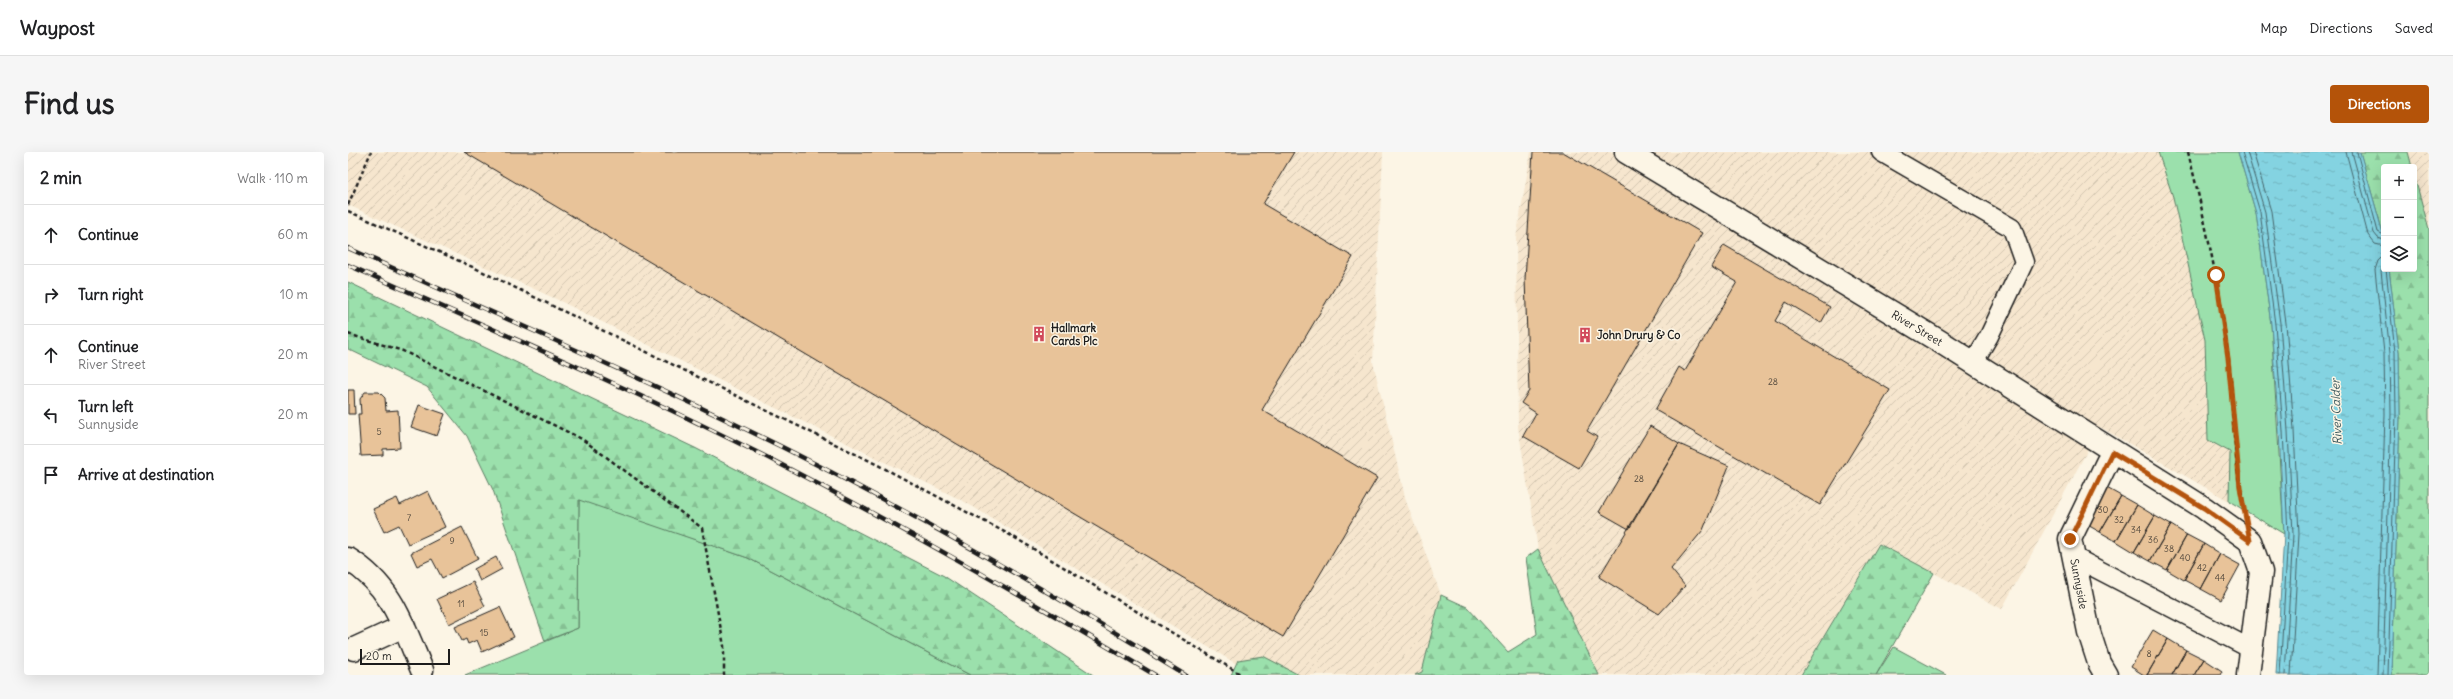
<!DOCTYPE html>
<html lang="en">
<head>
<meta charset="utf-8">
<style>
  body { margin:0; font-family:Delius,sans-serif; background:#f6f6f6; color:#202124 }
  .controls { position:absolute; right:12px; top:12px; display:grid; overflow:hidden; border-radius:4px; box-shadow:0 4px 16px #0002 }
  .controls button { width:36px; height:36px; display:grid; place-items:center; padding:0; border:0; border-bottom:1px solid #e0e0e0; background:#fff; color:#202124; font:20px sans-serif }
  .scale { position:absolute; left:12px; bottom:10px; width:90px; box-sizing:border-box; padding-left:4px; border:2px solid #1c1c1c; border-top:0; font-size:11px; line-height:14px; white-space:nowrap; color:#1c1c1c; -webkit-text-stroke:3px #fcf5e5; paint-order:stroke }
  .stop { position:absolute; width:12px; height:12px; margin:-9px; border:3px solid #b45309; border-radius:50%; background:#fff }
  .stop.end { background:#b45309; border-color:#fff; box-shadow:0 1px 4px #0008 }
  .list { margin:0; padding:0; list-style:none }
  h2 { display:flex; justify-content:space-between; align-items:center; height:52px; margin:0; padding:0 16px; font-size:17px }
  h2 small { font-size:13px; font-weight:400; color:#757577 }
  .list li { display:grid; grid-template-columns:26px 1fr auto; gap:12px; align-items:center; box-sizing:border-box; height:60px; padding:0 16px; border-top:1px solid #e0e0e0 }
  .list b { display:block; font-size:15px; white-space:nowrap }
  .list p { margin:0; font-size:13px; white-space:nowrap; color:#757577 }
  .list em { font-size:13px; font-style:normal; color:#757577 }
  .icon { flex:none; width:22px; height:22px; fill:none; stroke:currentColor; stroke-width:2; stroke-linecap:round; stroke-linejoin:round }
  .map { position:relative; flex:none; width:2081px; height:523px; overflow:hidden; border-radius:4px }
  header { display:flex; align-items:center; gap:24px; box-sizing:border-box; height:56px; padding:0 20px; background:#fff; border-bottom:1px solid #e0e0e0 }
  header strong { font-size:19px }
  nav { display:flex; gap:22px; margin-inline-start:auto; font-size:14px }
  .intro { display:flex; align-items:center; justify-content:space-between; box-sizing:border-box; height:96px; padding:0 24px }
  h1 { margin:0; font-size:28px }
  .button { padding:10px 18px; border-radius:4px; background:#b45309; color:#fff; font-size:14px; font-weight:700 }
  main { display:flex; gap:24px; padding:0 24px }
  aside { flex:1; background:#fff; border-radius:4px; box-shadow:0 4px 16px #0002 }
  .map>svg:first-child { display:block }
  .industrial { fill:url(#industrial-furrows) }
  .grass { fill:#9be0ac; stroke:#5c7e64 }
  .forest { fill:url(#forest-firs); stroke:#5c7e64 }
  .water { fill:url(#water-ripples); stroke:#5a8a92 }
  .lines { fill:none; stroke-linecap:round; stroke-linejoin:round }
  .shore { stroke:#46656b; stroke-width:1 }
  .building { fill:#e8c399; stroke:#1c1c1c }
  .lane-casing { stroke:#1c1c1c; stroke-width:21 }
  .street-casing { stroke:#1c1c1c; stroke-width:25 }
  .path { stroke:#1c1c1c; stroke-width:2.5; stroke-dasharray:4 3; stroke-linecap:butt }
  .lane { stroke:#fcf5e5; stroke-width:18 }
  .street { stroke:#fcf5e5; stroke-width:22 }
  .rail-casing { stroke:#1c1c1c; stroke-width:4.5 }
  .rail { stroke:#fcf5e5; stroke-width:3; stroke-dasharray:9; stroke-linecap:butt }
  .route { stroke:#b45309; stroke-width:5 }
  .labels { text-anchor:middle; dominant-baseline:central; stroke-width:3; stroke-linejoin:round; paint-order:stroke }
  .number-label { font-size:9px; fill:#4f463b }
  .poi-label { font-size:11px; font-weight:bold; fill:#1c1c1c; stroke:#fcf5e5; text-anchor:start }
  .street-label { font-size:11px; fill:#1c1c1c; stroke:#fcf5e5 }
  .water-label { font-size:12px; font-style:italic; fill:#405c61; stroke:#fcf5e5 }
</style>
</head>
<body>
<header>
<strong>Waypost</strong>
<nav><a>Map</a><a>Directions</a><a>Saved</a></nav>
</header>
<div class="intro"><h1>Find us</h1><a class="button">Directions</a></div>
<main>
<aside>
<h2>2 min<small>Walk · 110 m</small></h2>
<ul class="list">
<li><svg class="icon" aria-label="ahead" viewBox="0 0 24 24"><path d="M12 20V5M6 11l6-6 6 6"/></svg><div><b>Continue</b></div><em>60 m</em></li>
<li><svg class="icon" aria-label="right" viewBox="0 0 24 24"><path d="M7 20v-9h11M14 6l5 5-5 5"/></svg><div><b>Turn right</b></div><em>10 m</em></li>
<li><svg class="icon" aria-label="ahead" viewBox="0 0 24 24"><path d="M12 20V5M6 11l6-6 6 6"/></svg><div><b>Continue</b><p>River Street</p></div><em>20 m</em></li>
<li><svg class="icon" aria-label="left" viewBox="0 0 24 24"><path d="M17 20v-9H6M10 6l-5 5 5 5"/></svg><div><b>Turn left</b><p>Sunnyside</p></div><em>20 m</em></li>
<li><svg class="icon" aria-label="arrive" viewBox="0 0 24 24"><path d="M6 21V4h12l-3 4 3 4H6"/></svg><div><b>Arrive at destination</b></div></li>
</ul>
</aside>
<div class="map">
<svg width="2081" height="523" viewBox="0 0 2081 523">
  <defs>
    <pattern id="industrial-furrows" width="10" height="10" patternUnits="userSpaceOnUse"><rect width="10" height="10" fill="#f6e6ce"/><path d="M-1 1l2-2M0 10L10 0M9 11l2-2" fill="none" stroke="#d2c5b0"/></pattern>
    <pattern id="forest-firs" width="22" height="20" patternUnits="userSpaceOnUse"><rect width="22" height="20" fill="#9be0ac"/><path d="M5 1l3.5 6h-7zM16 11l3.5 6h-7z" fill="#85c093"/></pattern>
    <pattern id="water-ripples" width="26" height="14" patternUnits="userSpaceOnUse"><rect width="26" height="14" fill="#84d3e1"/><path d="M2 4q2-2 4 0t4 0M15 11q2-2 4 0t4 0" fill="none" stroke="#71b5c0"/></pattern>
  </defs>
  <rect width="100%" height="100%" fill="#fcf5e5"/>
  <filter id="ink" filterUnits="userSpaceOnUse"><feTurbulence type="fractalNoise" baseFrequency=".025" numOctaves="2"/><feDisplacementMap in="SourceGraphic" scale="8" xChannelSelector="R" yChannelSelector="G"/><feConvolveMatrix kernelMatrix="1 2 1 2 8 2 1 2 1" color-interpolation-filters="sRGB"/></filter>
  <g filter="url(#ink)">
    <path class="industrial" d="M 0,0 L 1035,0 L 1025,210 L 1058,349 L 1093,443 L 1074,520 L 1072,523 L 907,523 L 615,349 L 208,147 L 0,53 Z
      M 1183,0 L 1810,0 L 1825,45 L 1857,188 L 1860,288 L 1882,300 L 1881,349 L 1752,275 L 1654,457 L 1531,392 L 1453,523 L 1251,523 L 1190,397 L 1170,275 L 1168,86 Z
      M 2060,0 L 2081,0 L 2081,77 L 2066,23 L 2066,15 L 2064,15 Z"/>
    <path class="grass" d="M 1810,0 L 1890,0 L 1908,61 L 1923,172 L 1936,382 L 1881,349 L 1882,300 L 1860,288 L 1857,188 L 1825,45 Z
      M 231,347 L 400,406 L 622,523 L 117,523 L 230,476 Z
      M 1546,495 L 1598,523 L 1528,523 Z"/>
    <path class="forest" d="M 2012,0 L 2060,0 L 2064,15 L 2036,15 L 2036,85 Z
      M 2066,23 L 2081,77 L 2081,523 L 2044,523 L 2052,262 L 2051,200 L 2041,117 L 2066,117 Z
      M 0,130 L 347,296 L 596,424 L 745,523 L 622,523 L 400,406 L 231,348 L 230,476 L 197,489 L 145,338 L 119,284 L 79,235 L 0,197 Z
      M 1531,392 L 1586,421 L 1528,523 L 1453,523 Z
      M 1190,397 L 1251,523 L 1067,523 L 1074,520 L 1093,443 L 1119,455 L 1160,500 L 1189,482 L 1178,406 Z
      M 915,504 L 951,523 L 883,523 L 890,508 Z"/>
    <path class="water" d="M 1890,0 L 2012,0 L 2036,85 L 2036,117 L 2041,117 L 2051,200 L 2052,263 L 2044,523 L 1928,523 L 1936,382 L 1931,279 L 1923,172 L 1908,61 Z"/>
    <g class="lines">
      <path class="shore" d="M 1894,0 L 1912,60 L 1927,172 L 1935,279 L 1940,382 L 1932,523
        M 1899,0 L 1917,60 L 1932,171 L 1940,279 L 1945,382 L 1937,523
        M 1905,0 L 1923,59 L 1938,171 L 1946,278 L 1951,382 L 1943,523
        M 1998,0 L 2020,83 L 2027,92 L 2036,94
        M 2004,0 L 2026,81 L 2030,86 L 2036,88
        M 2009,0 L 2030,80 L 2036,83
        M 2038,117 L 2047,200 L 2048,262 L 2040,523
        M 2029,523 L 2037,262 L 2036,201 L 2027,118 L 2030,109 L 2036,103
        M 2035,523 L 2043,262 L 2042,201 L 2033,119 L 2036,111"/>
    </g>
    <path class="building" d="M 116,0 L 946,0 L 915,52 L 1005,105 L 914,258 L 1029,326 L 935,485 Z
      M 1185,0 L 1215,0 L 1354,81 L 1239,279 L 1249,285 L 1231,316 L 1175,284 L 1188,261 L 1173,251 L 1181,239 L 1177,127 Z
      M 1376,93 L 1482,155 L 1473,171 L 1438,150 L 1427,169 L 1542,238 L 1472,353 L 1307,258 L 1331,215 L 1337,219 L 1389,130 L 1363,115 Z
      M 0,238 L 6,238 L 7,262 L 0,262 Z
      M 17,240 L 31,240 L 37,246 L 38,259 L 50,258 L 52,296 L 35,297 L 35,303 L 13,304 L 10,262 L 13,262 L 12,247 Z
      M 71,253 L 97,262 L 89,284 L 63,275 Z
      M 1302,274 L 1331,292 L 1281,377 L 1251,360 Z
      M 1331,292 L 1381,314 L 1355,378 L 1323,417 L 1337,434 L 1311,462 L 1251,425 Z
      M 1757,335 L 1773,344 L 1752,380 L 1736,371 Z
      M 80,339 L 97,375 L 60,392 L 51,373 L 36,380 L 25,357 L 49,346 L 52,353 Z
      M 1773,344 L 1789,353 L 1768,389 L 1752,380 Z
      M 1789,353 L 1807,364 L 1786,400 L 1768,389 Z
      M 1807,364 L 1823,373 L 1802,409 L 1786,400 Z
      M 1823,373 L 1839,383 L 1819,418 L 1802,409 Z
      M 114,375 L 130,407 L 94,426 L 84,407 L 69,414 L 63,401 Z
      M 1839,383 L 1856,392 L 1836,428 L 1819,418 Z
      M 1856,392 L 1872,402 L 1853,437 L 1836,428 Z
      M 1872,402 L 1892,413 L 1873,448 L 1853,437 Z
      M 148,405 L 154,417 L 132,429 L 126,417 Z
      M 125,430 L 137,454 L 101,472 L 89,447 Z
      M 152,455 L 166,485 L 134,500 L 129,488 L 120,492 L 118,487 L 114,489 L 107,475 Z
      M 1805,478 L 1820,487 L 1799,523 L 1796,523 L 1783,515 Z
      M 1820,487 L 1838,498 L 1824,523 L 1799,523 Z
      M 1838,498 L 1856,507 L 1846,523 L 1824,523 Z
      M 1856,507 L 1874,519 L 1872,523 L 1846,523 Z"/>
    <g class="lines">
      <g class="lane-casing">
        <path id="lane" d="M 1533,0 L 1664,76 L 1676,110 L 1641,184 L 1625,211
          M 1726,405 L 1903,497"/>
      </g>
      <g class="street-casing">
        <path id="street" d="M 1278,0 L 1591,189 L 1856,356 L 1902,389 L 1913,420 L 1900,523
          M 0,407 C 44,434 55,473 74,518
          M 6,497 L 56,474
          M 1758,523 L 1751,511 L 1741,480 L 1722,387 L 1764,300"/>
      </g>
      <path class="path" d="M 1840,0 C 1857,68 1872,136 1880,206 C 1886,254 1885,303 1895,351
        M 0,53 L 23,0
        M 0,59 L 129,117 L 528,312 L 664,384 L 894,523
        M 0,182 L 55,199 L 234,287 L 354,376 L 376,494 L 376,523"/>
      <use href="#lane" class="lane"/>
      <use href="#street" class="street"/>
      <g class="rail-casing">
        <path id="rail" d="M 0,96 C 145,161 291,224 434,295 C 572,364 705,442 837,523
          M 0,113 C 144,177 290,239 430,311 C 558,377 683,449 807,523"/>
      </g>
      <use href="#rail" class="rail"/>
    </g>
  </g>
  <g class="lines" filter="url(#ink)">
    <path class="route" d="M 1722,387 L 1764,300 L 1856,356 L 1902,389 L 1892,335 L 1880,206 L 1868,123"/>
  </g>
  <defs>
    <g id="building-bare" transform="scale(1.2)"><path d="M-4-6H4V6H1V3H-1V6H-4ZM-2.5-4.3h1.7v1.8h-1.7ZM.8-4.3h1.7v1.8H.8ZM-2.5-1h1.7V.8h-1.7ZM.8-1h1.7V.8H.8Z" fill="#d1495b" stroke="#fcf5e5" stroke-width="2.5" paint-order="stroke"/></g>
  </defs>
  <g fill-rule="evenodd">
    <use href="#building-bare" x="691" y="182"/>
    <use href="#building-bare" x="1237" y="183"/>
  </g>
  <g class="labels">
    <g class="number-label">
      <text x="1425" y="229">28</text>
      <text x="31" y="279">5</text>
      <text x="1291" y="326">28</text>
      <text x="1755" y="357">30</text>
      <text x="61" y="365">7</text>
      <text x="1771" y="367">32</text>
      <text x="1788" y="377">34</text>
      <text x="1805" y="387">36</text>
      <text x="104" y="388">9</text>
      <text x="1821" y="396">38</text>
      <text x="1837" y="405">40</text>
      <text x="1854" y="415">42</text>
      <text x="1872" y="425">44</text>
      <text x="113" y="451">11</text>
      <text x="136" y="480">15</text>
      <text x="1801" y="501">8</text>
    </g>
    <g class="poi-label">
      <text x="703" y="176">Hallmark<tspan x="703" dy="13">Cards Plc</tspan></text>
      <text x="1249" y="183">John Drury &amp; Co</text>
    </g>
    <g class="street-label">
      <text transform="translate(1569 176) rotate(31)">River Street</text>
      <text transform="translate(1731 432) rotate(79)">Sunnyside</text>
    </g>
    <g class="water-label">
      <text transform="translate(1988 260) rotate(-92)">River Calder</text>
    </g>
  </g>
</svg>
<div class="controls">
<button>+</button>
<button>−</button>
<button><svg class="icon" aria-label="layers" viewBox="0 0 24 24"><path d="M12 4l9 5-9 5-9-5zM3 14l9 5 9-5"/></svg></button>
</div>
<div class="scale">20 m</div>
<div class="stop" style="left:1868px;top:123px"></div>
<div class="stop end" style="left:1722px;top:387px"></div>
</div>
</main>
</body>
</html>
